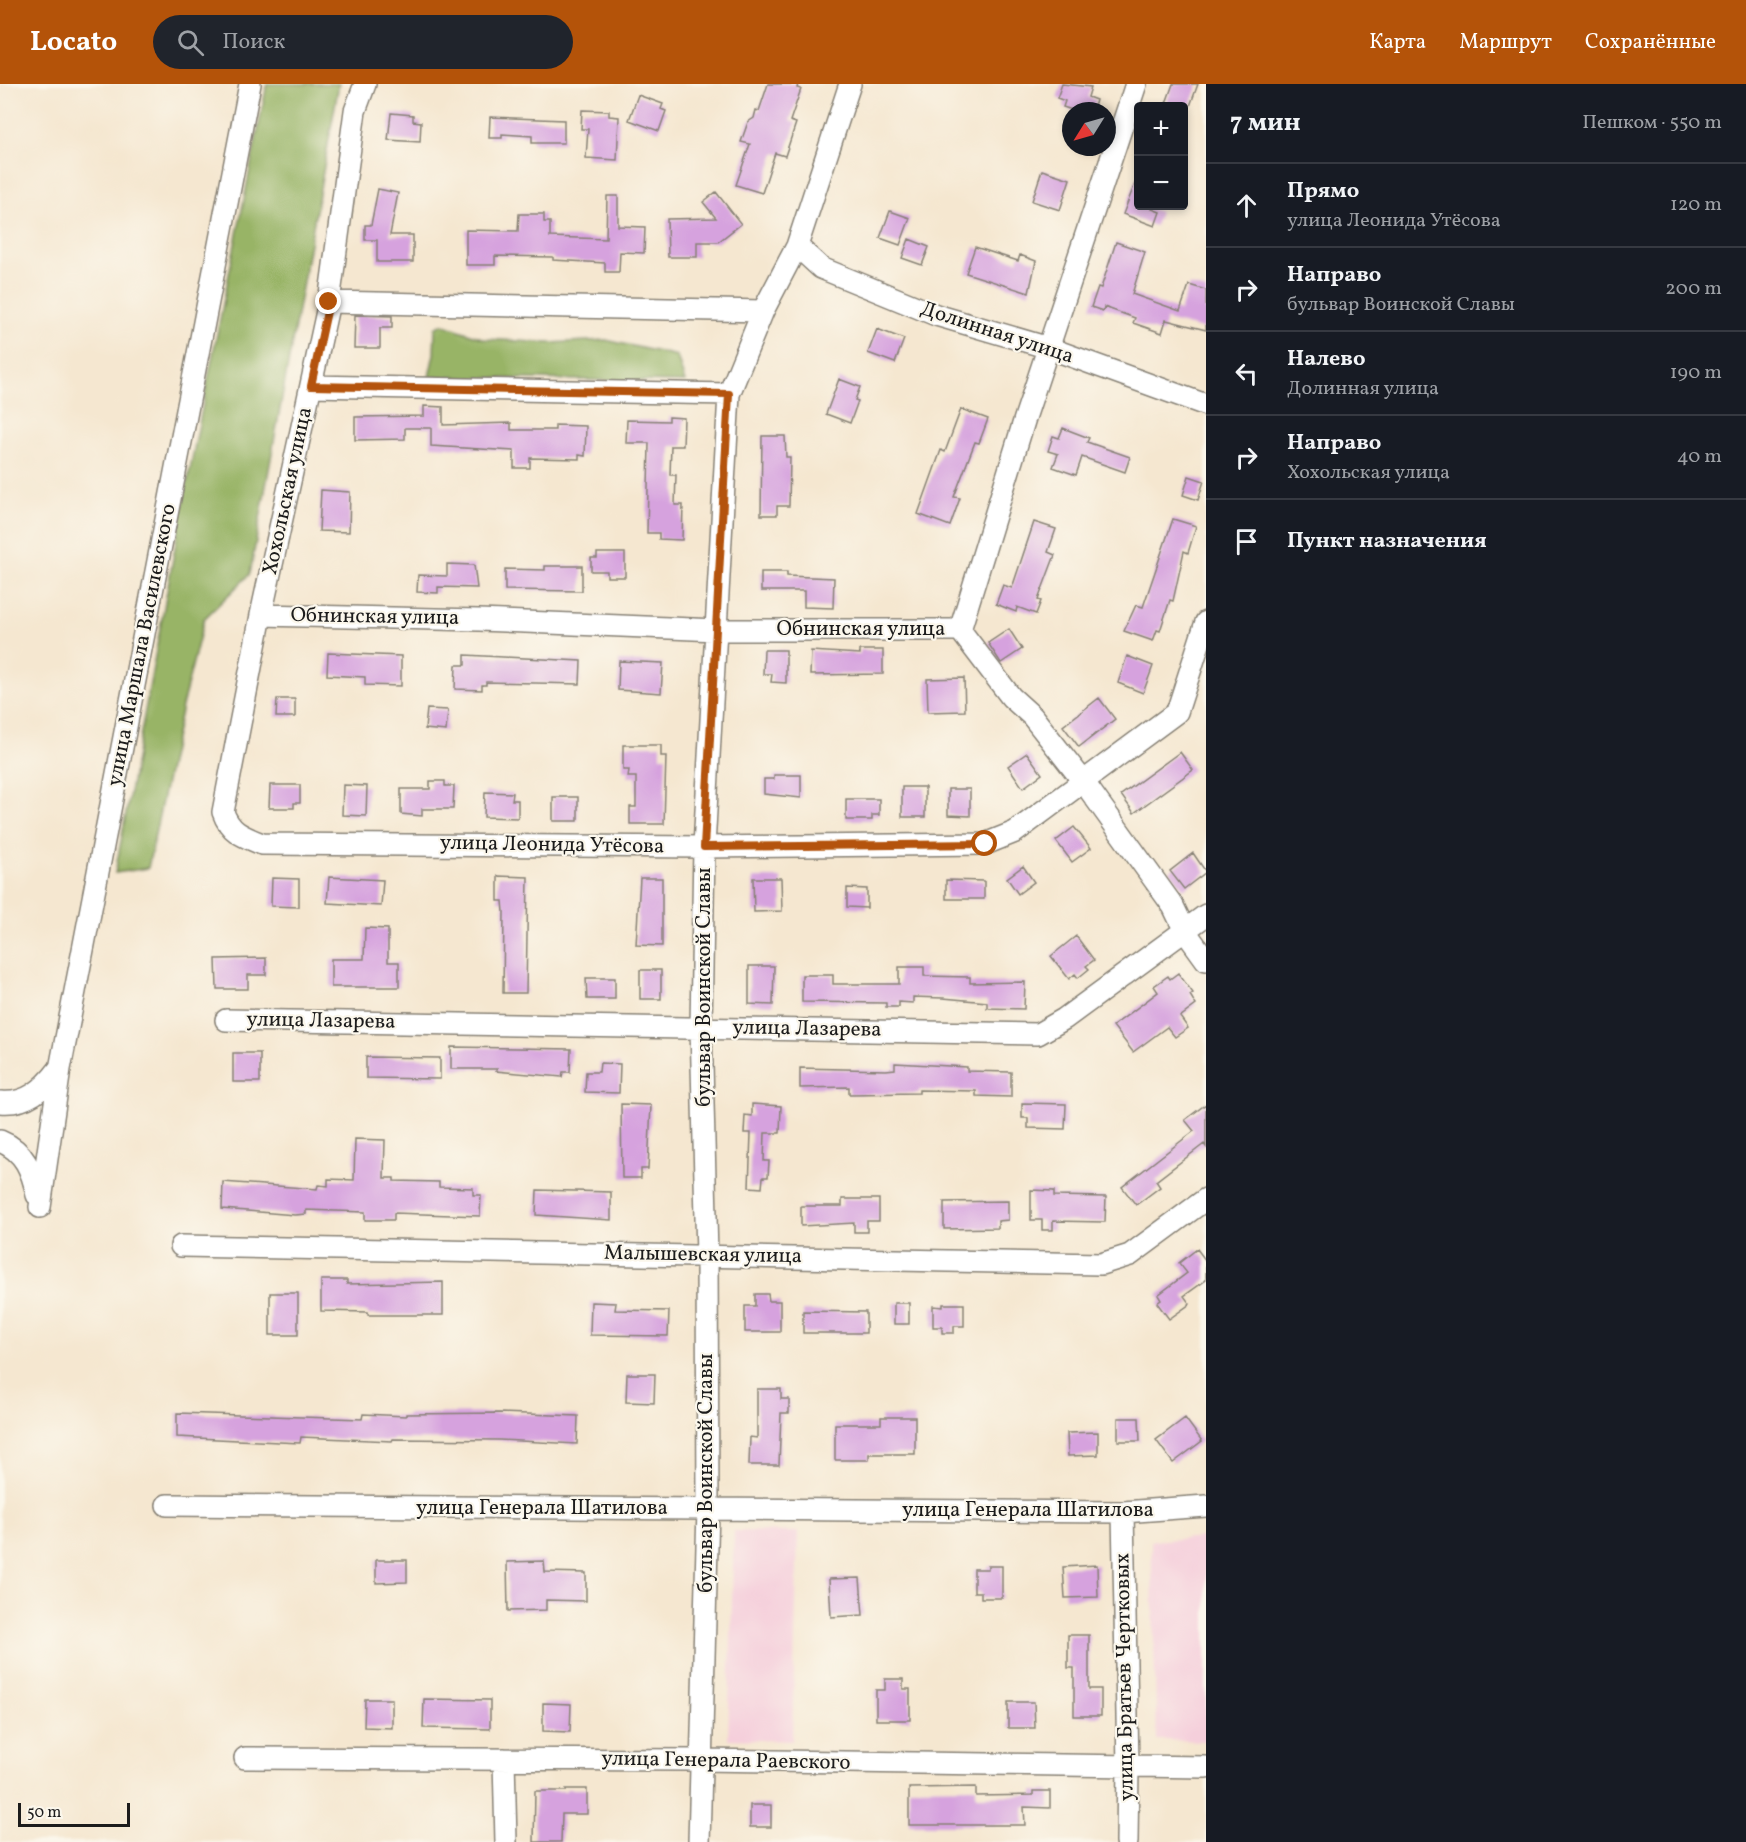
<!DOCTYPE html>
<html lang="ru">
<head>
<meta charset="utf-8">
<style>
  body { margin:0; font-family:Vollkorn,serif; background:#20242c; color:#f1f3f6 }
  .controls { position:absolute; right:18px; top:18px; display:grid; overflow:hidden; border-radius:6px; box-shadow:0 3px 9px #0003 }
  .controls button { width:54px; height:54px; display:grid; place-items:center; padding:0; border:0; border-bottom:2px solid #363941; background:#171b24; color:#f1f3f6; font:30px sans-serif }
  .compass { position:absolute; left:1062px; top:18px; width:54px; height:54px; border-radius:50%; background:#171b24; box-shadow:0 3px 9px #0003; rotate:233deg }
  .scale { position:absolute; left:18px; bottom:15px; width:112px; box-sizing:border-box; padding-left:6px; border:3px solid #1c1c1c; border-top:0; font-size:16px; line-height:21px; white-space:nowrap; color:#1c1c1c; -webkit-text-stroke:4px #fbf7ec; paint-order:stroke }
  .stop { position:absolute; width:18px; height:18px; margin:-14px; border:4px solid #b45309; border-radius:50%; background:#fff }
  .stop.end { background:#b45309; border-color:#fff; box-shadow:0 2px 6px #0008 }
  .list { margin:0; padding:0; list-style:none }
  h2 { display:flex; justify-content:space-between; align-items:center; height:78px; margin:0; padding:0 24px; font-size:26px }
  h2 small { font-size:20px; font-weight:400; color:#9ea1a6 }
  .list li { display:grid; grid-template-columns:39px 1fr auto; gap:18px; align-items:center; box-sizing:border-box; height:84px; padding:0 24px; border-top:2px solid #363941 }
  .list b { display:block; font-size:22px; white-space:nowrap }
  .list p { margin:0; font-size:20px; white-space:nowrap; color:#9ea1a6 }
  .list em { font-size:20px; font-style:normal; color:#9ea1a6 }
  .icon { flex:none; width:33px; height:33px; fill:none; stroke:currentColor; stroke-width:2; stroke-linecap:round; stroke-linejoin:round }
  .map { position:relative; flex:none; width:1206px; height:1758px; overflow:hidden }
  header { display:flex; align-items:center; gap:36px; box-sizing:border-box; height:84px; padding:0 30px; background:#b45309; color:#fff }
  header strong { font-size:28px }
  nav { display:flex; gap:33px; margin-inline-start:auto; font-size:21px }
  .search { width:420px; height:54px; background:#20242c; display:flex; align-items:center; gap:15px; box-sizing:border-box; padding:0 21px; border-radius:33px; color:#9ea1a6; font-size:22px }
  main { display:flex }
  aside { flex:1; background:#171b24 }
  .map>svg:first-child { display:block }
  .built { fill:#f5cfdb }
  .forest { fill:#98b466; stroke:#5a6841; stroke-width:1.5 }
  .building { fill:#d6a2de }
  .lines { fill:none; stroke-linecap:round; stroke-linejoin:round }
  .minor-casing { stroke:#888276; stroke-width:24 }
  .minor { stroke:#fff; stroke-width:21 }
  .route { stroke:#b45309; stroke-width:8 }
  .labels { text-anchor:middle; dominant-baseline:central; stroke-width:4.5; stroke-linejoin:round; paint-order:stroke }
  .street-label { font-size:21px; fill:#1c1c1c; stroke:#fbf7ec }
</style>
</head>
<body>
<header>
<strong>Locato</strong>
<div class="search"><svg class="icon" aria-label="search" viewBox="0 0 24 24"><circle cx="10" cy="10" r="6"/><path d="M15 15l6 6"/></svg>Поиск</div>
<nav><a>Карта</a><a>Маршрут</a><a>Сохранённые</a></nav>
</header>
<main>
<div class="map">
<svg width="1206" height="1758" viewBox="0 0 1206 1758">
  <rect width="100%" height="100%" fill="#fbf7ec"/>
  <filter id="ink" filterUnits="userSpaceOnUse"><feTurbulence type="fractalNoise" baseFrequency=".0167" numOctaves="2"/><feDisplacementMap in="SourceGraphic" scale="12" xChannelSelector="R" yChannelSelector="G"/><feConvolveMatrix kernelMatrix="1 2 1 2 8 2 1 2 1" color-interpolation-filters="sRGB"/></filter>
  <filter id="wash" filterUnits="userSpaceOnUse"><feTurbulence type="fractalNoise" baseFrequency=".008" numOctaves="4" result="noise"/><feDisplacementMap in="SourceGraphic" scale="24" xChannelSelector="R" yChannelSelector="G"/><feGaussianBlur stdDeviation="1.35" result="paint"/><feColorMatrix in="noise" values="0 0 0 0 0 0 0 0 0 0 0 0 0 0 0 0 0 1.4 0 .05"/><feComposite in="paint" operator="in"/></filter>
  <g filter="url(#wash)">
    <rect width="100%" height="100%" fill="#f5e7d0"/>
    <path class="built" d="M 734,1447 L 798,1448 L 792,1657 L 728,1655 Z
      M 1206,1453 L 1206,1657 L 1157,1656 L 1151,1457 Z"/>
    <path class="forest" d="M 267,0 L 339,0 L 250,490 L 204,535 L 182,622 L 148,784 L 115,789 L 184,415 Z
      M 442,240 L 485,255 L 550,259 L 606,256 L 677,272 L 685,298 L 429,293 L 434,270 L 435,244 Z"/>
    <g id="blocks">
      <path class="building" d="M 768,0 L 798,0 L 797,4 L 801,5 L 790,37 L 796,39 L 785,72 L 775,69 L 762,109 L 736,101 L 750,60 L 741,58 L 748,38 L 754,34 L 756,26 L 759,27 Z
        M 1062,0 L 1091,3 L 1088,13 L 1096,16 L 1093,27 L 1075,27 L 1063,23 L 1065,17 L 1057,14 Z
        M 1173,0 L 1198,0 L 1190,22 L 1165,22 Z
        M 638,11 L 663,20 L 661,25 L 666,27 L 659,47 L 629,36 Z
        M 582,26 L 609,27 L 609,32 L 619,33 L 617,76 L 586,74 L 588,45 L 581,45 Z
        M 391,29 L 413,31 L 413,37 L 421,38 L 420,58 L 388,56 Z
        M 490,33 L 564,36 L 564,59 L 532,59 L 532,52 L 502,50 L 502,54 L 489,54 Z
        M 1042,86 L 1070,95 L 1060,126 L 1032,117 Z
        M 1138,92 L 1138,122 L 1154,122 L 1152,125 L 1160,128 L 1155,142 L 1123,130 Z
        M 378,105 L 398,109 L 390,151 L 413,151 L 413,178 L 377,178 L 377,156 L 365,156 L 365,141 L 371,141 Z
        M 716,108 L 741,140 L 718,158 L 697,158 L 697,173 L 668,173 L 667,135 L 716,134 L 703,118 Z
        M 607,112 L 618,112 L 618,142 L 645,143 L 644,169 L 620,168 L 619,188 L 605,188 L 605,179 L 553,176 L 553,173 L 495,172 L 495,181 L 466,181 L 466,146 L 518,147 L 519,130 L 544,130 L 544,138 L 550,138 L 550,153 L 606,155 Z
        M 890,127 L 910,134 L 900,161 L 880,154 Z
        M 909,155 L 929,163 L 922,181 L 902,174 Z
        M 1116,158 L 1145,168 L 1132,210 L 1180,227 L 1189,201 L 1206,206 L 1206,246 L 1166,236 L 1162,249 L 1133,239 L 1135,234 L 1104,223 L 1103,227 L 1091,223 L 1098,203 L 1101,204 Z
        M 975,163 L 1018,177 L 1020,171 L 1036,177 L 1029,209 L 966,189 Z
        M 355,231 L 392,232 L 392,244 L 380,244 L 380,264 L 354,264 Z
        M 877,245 L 904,255 L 895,279 L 868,269 Z
        M 839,295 L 860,303 L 855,316 L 858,317 L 850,339 L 826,330 Z
        M 424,322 L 443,323 L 443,341 L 511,339 L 511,346 L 555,346 L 555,341 L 586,342 L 585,372 L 579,371 L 579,375 L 530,374 L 530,384 L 514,384 L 514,367 L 431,362 L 431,344 L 405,344 L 405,355 L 355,356 L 355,333 L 424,332 Z
        M 961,325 L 988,335 L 979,359 L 975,358 L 954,413 L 960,414 L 950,442 L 918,430 L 941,366 L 945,368 Z
        M 669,333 L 684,334 L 683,362 L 671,362 L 670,391 L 676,391 L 675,421 L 683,421 L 682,456 L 659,455 L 659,449 L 647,449 L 649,359 L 626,359 L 627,336 L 669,337 Z
        M 1063,344 L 1089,354 L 1087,358 L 1130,373 L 1125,388 L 1082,373 L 1076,391 L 1053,383 L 1058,370 L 1048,367 L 1053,352 L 1059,354 Z
        M 762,352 L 785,352 L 786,373 L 790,373 L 789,422 L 777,422 L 777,431 L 761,431 Z
        M 1189,392 L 1204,397 L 1198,416 L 1183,411 Z
        M 321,406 L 350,408 L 349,448 L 319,447 Z
        M 1173,435 L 1196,442 L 1188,469 L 1184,467 L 1173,517 L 1170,516 L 1160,547 L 1157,546 L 1153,557 L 1124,547 L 1136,521 L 1143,523 Z
        M 1034,438 L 1056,445 L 1048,468 L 1055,471 L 1038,516 L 1041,517 L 1036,530 L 1017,523 L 1016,528 L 996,520 L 1003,501 L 1012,504 Z
        M 597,469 L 625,469 L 625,493 L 607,493 L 607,487 L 591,487 L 591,474 L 597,474 Z
        M 447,480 L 474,481 L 477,504 L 438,503 L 438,509 L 417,508 L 418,491 L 447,492 Z
        M 545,482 L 582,482 L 582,507 L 505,506 L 505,485 L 545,486 Z
        M 761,488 L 787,488 L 787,492 L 834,494 L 833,524 L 804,523 L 804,507 L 761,507 Z
        M 1009,545 L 1022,565 L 1001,579 L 988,559 Z
        M 764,566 L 786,566 L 786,599 L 771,598 L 772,590 L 763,590 Z
        M 860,566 L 883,566 L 883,590 L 810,591 L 811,567 L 860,570 Z
        M 328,569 L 401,572 L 401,602 L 365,601 L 365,593 L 327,591 Z
        M 465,571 L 581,577 L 580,600 L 486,598 L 486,601 L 482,601 L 482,606 L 455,605 L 456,581 L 465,581 Z
        M 1127,572 L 1153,582 L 1143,609 L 1118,599 Z
        M 619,577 L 663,579 L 661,609 L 618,606 Z
        M 964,594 L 965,627 L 928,628 L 927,595 Z
        M 1099,614 L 1115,635 L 1079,663 L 1063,642 Z
        M 277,615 L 295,615 L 295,633 L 276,633 Z
        M 427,625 L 448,626 L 446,647 L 425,645 Z
        M 623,661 L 661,661 L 661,672 L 666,672 L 664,740 L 630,740 L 630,723 L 636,723 L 636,693 L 628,693 L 629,686 L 623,686 Z
        M 1180,668 L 1193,686 L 1134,729 L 1121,711 Z
        M 1027,669 L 1042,690 L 1023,704 L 1008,682 Z
        M 774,691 L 801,691 L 801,714 L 764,710 L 764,695 L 774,695 Z
        M 430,697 L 445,697 L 445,702 L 454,702 L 453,725 L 422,725 L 422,732 L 401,730 L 401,705 L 430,705 Z
        M 270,701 L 300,701 L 300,719 L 294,719 L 294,724 L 269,724 Z
        M 343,701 L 367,702 L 366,732 L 342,731 Z
        M 902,703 L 925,703 L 925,733 L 902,733 Z
        M 948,705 L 970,705 L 970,732 L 948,731 Z
        M 485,708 L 513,709 L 512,716 L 518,716 L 518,734 L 484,733 Z
        M 553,713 L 578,713 L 578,737 L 553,737 Z
        M 846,715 L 879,715 L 879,731 L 872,731 L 872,736 L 846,736 Z
        M 1074,743 L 1091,764 L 1072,778 L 1056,757 Z
        M 1193,769 L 1206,788 L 1184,805 L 1170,787 Z
        M 1023,782 L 1034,798 L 1018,810 L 1007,794 Z
        M 498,792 L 528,793 L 526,909 L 503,909 L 504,828 L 503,817 L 498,817 Z
        M 329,793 L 383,796 L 381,822 L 327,819 Z
        M 272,794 L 299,795 L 299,823 L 271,822 Z
        M 640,794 L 662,794 L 662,862 L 636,861 Z
        M 753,794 L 781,794 L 782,827 L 754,828 Z
        M 946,796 L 984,797 L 984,815 L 946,815 Z
        M 847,804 L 867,805 L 867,824 L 847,823 Z
        M 365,844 L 388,845 L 388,878 L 399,878 L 399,903 L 331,903 L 331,875 L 364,875 Z
        M 1076,852 L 1094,876 L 1086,882 L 1089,885 L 1078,894 L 1075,890 L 1069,895 L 1051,872 Z
        M 266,874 L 266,891 L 248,891 L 248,905 L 217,905 L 216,875 Z
        M 749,882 L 774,882 L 773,921 L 749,920 Z
        M 899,883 L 924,883 L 924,892 L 970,893 L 970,899 L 1025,898 L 1024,925 L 987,924 L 987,918 L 943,914 L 913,913 L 913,919 L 899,918 L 899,923 L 886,923 L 886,919 L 802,918 L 802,891 L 833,891 L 833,900 L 899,900 Z
        M 640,886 L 661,886 L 661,915 L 640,915 Z
        M 1178,889 L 1193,909 L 1190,911 L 1196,921 L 1180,933 L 1188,944 L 1175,953 L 1167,943 L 1133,968 L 1113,942 L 1158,908 L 1154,902 L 1168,892 L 1170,895 Z
        M 586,894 L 615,894 L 615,915 L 587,915 Z
        M 451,963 L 571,965 L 570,988 L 563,988 L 562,993 L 496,987 L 497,985 L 451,985 Z
        M 233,969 L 260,969 L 260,998 L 233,998 Z
        M 366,973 L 440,974 L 440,995 L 366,994 Z
        M 600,979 L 620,980 L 619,1009 L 585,1008 L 586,988 L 599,988 Z
        M 895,979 L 967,983 L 967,987 L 1011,988 L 1011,1013 L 976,1012 L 976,1007 L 919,1006 L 919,1009 L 849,1010 L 849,1003 L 800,1004 L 800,984 L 886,986 L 895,985 Z
        M 1022,1019 L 1066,1020 L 1065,1045 L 1028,1044 L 1028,1034 L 1022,1034 Z
        M 621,1020 L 651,1021 L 648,1085 L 641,1085 L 641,1094 L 622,1094 Z
        M 752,1020 L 781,1022 L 780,1049 L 765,1049 L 764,1077 L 769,1077 L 768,1093 L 763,1093 L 762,1104 L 749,1103 L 751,1049 L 744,1049 L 745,1031 L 752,1032 Z
        M 1206,1020 L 1206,1063 L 1204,1060 L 1156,1097 L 1160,1103 L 1136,1121 L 1122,1103 L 1194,1047 L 1185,1036 Z
        M 355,1055 L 385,1056 L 384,1094 L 394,1094 L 394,1097 L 439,1098 L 439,1103 L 473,1104 L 473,1111 L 481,1111 L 480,1132 L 394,1129 L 394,1136 L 365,1136 L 365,1128 L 306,1126 L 306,1130 L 295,1131 L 222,1125 L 223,1098 L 317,1105 L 318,1101 L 328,1102 L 328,1095 L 354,1096 Z
        M 537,1106 L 611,1108 L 611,1136 L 536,1131 Z
        M 1031,1106 L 1054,1107 L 1054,1112 L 1106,1113 L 1105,1138 L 1053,1137 L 1053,1146 L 1042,1146 L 1042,1136 L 1031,1136 Z
        M 842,1115 L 879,1115 L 879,1137 L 867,1137 L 867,1148 L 854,1148 L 854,1139 L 801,1142 L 801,1122 L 842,1122 Z
        M 1008,1117 L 1008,1136 L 998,1137 L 998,1144 L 944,1145 L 944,1118 Z
        M 1197,1165 L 1206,1177 L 1206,1196 L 1184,1212 L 1190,1220 L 1169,1235 L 1157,1219 L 1161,1216 L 1158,1211 L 1187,1189 L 1179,1179 Z
        M 321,1196 L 347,1196 L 347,1200 L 443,1198 L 443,1231 L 368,1231 L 368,1228 L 321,1227 Z
        M 270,1209 L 298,1209 L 298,1251 L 270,1251 Z
        M 755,1210 L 768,1210 L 769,1217 L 780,1217 L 780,1248 L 745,1248 L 745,1222 L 755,1222 Z
        M 591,1218 L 616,1219 L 615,1226 L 669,1227 L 668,1252 L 590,1251 Z
        M 894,1219 L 909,1219 L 909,1240 L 894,1240 Z
        M 943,1220 L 964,1220 L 964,1242 L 954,1242 L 954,1249 L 942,1249 L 942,1243 L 933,1243 L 933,1222 L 943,1223 Z
        M 803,1227 L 866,1228 L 866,1249 L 803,1249 Z
        M 627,1290 L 655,1290 L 654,1319 L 626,1318 Z
        M 757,1305 L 781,1305 L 781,1315 L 789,1315 L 789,1329 L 781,1329 L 779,1381 L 749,1381 L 750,1353 L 757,1354 Z
        M 177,1329 L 362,1335 L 363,1330 L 406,1332 L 406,1330 L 500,1329 L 578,1332 L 577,1360 L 500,1356 L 393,1355 L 392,1357 L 301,1353 L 300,1359 L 177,1353 Z
        M 881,1333 L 915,1333 L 915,1370 L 869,1370 L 869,1376 L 835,1376 L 835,1340 L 881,1340 Z
        M 1118,1334 L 1139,1334 L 1140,1357 L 1118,1357 Z
        M 1185,1334 L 1202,1357 L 1173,1379 L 1156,1356 Z
        M 1098,1348 L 1098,1371 L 1068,1372 L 1067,1349 Z
        M 376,1476 L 407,1476 L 407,1498 L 376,1499 Z
        M 544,1477 L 545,1488 L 586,1489 L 586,1517 L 546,1516 L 546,1526 L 508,1527 L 507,1478 Z
        M 1097,1481 L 1098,1513 L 1065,1514 L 1063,1483 Z
        M 988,1482 L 1002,1482 L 1002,1514 L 981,1514 L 981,1508 L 974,1508 L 974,1485 L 988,1485 Z
        M 860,1494 L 863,1531 L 831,1533 L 829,1495 Z
        M 1068,1551 L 1089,1551 L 1089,1605 L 1101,1605 L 1101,1632 L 1074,1632 L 1074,1584 L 1068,1584 Z
        M 885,1595 L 903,1595 L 903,1605 L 910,1605 L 910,1636 L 876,1636 L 876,1606 L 885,1606 Z
        M 365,1615 L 392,1615 L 392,1644 L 364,1643 Z
        M 424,1615 L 490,1616 L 490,1645 L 423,1644 Z
        M 1008,1618 L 1034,1618 L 1035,1644 L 1008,1644 Z
        M 543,1619 L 571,1620 L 570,1648 L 543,1647 Z
        M 976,1703 L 976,1712 L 1033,1711 L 1033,1707 L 1050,1707 L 1050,1724 L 1024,1723 L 1025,1741 L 909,1741 L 909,1704 Z
        M 566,1705 L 587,1705 L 587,1730 L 562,1730 L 561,1758 L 534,1758 L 535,1707 L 566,1707 Z
        M 750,1721 L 771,1721 L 771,1743 L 750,1743 Z"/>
    </g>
  </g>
  <g filter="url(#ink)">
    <use href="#blocks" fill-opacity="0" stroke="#888276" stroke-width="1.5"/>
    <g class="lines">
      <g class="minor-casing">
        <path id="minor" d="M 365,0 L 355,27 L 329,218 L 261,531 L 223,728 C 230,748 242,752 262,760 L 704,763 L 985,760 L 1015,748 L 1177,628 L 1206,538
          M 797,162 L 821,184 L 936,231 L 1049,264 L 1206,321
          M 329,218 L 763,227
          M 311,302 L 729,310
          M 261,531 L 479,536 L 717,546 L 960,546 L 1025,334 L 1136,0
          M 960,546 L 1011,613 L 1032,632 L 1083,697 L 1173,822 L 1185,847 L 1206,876
          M 226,936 L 1038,950 L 1064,935 L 1206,831
          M 0,1018 C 26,1021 44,1005 59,985
          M 0,1057 C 25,1067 32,1087 37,1111
          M 40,1123 L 60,985 L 250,0
          M 181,1162 L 1101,1180 L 1130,1171 L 1206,1115
          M 167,1421 L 1123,1428 L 1206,1422
          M 1123,1428 L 1128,1682 L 1127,1758
          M 245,1674 L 700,1676 L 1206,1683
          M 504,1675 L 506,1758
          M 699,1758 L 708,1425 L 707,1171 L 701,943 L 704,763 L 729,310 L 763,227 L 797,162 L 850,0"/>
      </g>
      <use href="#minor" class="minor"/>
    </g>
  </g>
  <g class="lines" filter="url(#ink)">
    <path class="route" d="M 329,218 L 311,302 L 729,310 L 704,763 L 985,760"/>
  </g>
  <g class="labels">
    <g class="street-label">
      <text transform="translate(997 249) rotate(18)">Долинная улица</text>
      <text transform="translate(288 407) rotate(-78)">Хохольская улица</text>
      <text transform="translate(375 533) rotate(1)">Обнинская улица</text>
      <text x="861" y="545">Обнинская улица</text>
      <text transform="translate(142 561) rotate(-79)">улица Маршала Василевского</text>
      <text transform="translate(552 761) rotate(1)">улица Леонида Утёсова</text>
      <text transform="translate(704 903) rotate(-90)">бульвар Воинской Славы</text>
      <text transform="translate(321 937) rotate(1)">улица Лазарева</text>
      <text transform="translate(807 945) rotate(1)">улица Лазарева</text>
      <text transform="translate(703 1171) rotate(1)">Малышевская улица</text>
      <text transform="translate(706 1389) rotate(-90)">бульвар Воинской Славы</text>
      <text x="542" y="1424">улица Генерала Шатилова</text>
      <text x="1028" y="1426">улица Генерала Шатилова</text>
      <text transform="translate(1125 1593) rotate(-91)">улица Братьев Чертковых</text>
      <text transform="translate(726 1677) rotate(1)">улица Генерала Раевского</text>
    </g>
  </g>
</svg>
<div class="controls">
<button>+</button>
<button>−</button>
</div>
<svg class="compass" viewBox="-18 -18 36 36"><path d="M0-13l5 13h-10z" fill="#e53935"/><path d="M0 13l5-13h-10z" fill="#9ea1a6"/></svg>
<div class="scale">50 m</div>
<div class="stop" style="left:985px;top:760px"></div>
<div class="stop end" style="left:329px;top:218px"></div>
</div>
<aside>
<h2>7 мин<small>Пешком · 550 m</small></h2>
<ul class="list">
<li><svg class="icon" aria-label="ahead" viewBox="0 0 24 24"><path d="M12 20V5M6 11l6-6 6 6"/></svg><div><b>Прямо</b><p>улица Леонида Утёсова</p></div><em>120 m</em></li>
<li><svg class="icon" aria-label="right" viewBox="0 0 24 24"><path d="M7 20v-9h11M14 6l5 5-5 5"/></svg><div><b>Направо</b><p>бульвар Воинской Славы</p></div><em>200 m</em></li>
<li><svg class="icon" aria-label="left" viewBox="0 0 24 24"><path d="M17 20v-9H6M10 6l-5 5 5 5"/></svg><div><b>Налево</b><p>Долинная улица</p></div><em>190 m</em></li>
<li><svg class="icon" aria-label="right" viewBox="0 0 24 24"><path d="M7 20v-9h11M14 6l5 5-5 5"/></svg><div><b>Направо</b><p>Хохольская улица</p></div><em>40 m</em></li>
<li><svg class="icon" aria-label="arrive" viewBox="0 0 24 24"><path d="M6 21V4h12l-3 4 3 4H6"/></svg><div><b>Пункт назначения</b></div></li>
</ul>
</aside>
</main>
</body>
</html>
